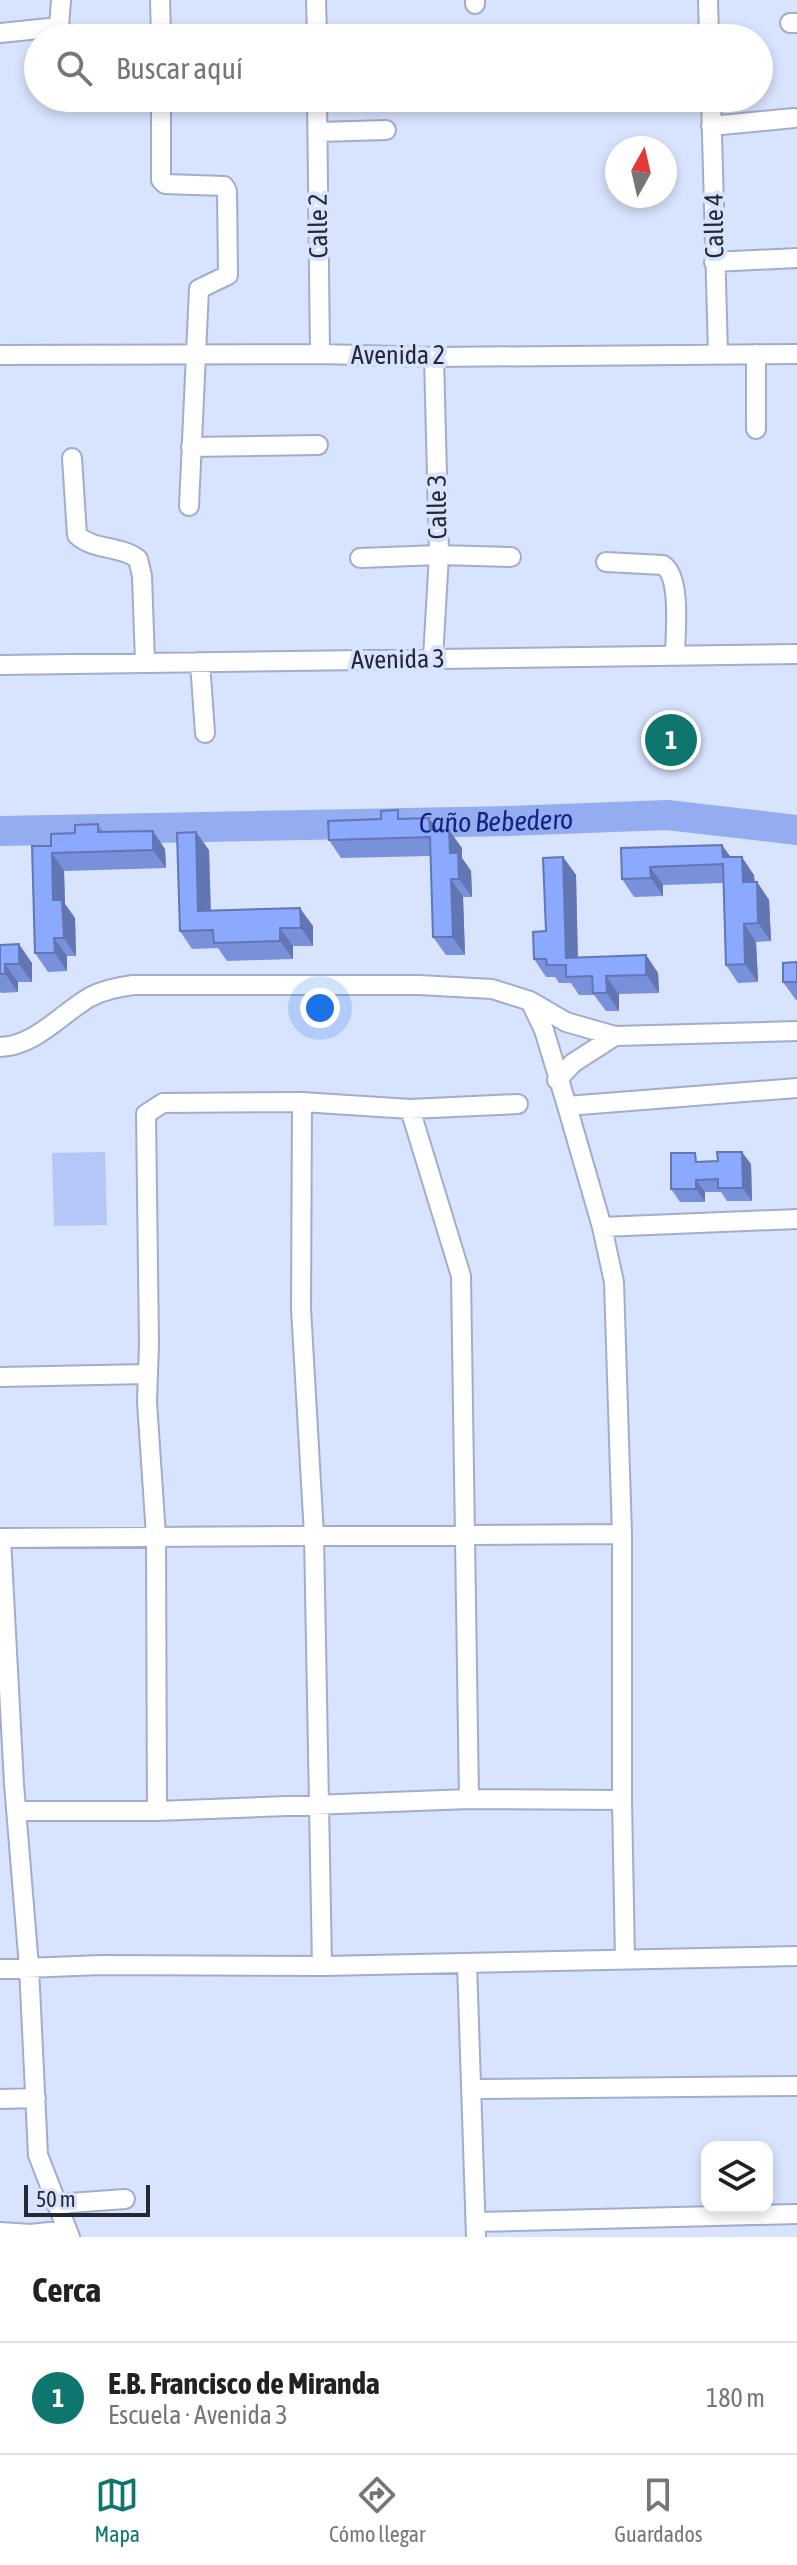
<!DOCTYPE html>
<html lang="es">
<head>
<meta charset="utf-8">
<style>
  body { margin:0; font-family:"Asap Condensed",sans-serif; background:#f2f2f2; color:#222 }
  .controls { position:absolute; right:24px; bottom:24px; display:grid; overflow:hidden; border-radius:16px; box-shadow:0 4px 12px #0003 }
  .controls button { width:72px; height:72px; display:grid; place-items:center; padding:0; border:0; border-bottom:2px solid #e0e0e0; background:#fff; color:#222; font:40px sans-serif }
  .compass { position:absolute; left:605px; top:136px; width:72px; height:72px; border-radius:50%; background:#fff; box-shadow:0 4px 12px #0003; rotate:8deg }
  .scale { position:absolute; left:24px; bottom:20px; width:126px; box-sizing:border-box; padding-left:8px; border:4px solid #252936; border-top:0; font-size:22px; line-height:28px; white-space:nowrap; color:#252936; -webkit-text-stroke:6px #d8e3fd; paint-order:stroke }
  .you { position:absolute; left:320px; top:1008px; width:28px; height:28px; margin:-20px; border:6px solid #fff; border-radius:50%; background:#1a73e8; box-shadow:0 0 0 12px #1a73e833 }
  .badge { display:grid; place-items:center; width:52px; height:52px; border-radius:50%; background:#0f766e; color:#fff; font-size:26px; font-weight:700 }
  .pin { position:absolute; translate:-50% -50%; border:4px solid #fff; box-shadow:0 2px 8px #0006 }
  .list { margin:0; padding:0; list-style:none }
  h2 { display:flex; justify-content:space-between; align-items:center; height:104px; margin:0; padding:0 32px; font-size:34px }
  h2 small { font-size:26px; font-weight:400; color:#767676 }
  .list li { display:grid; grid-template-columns:52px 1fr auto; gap:24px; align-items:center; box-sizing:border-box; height:112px; padding:0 32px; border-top:2px solid #e0e0e0 }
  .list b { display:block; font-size:30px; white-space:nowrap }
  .list p { margin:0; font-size:26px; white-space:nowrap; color:#767676 }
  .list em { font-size:26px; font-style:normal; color:#767676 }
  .icon { flex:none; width:44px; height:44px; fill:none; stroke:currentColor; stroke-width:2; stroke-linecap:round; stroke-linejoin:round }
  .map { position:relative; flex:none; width:797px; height:2237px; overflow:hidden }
  .search { position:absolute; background:#fff; box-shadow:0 4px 12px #0003; left:24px; right:24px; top:24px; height:88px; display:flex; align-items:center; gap:20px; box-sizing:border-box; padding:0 28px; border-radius:44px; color:#767676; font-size:30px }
  .sheet { height:216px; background:#fff }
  nav { display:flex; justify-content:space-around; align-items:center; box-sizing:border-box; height:112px; border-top:2px solid #e0e0e0; background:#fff; font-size:22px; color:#767676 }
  nav a { display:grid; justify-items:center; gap:4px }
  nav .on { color:#0f766e }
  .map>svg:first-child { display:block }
  .green { fill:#b4c7f6 }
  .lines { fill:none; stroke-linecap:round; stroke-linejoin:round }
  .river { stroke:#94adf1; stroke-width:30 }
  .minor-casing { stroke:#a1adcc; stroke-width:22 }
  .minor { stroke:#fff; stroke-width:18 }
  .wall { fill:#7891da }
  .shaded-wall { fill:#6176b2 }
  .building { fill:#8ba9fe; stroke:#6176b2; stroke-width:2 }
  .labels { text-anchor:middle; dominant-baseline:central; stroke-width:8; stroke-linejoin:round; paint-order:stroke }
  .street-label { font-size:26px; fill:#252936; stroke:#d8e3fd }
  .water-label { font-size:28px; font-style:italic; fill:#152281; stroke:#d8e3fd }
</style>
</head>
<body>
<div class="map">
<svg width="797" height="2237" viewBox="0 0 797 2237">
  <rect width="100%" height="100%" fill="#d8e3fd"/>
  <path class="green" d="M 105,1152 L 107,1225 L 54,1226 L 52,1153 Z"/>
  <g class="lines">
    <path class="river" id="s1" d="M 0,831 L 508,821 L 667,815 L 797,830"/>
    <g class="minor-casing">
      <path id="minor" d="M 160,0 L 161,38
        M 316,0 L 317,38
        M 475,0 L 475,4
        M 708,0 L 709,38
        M 790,23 L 797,23
        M 0,33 L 59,27 L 61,0
        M 161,98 L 161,180 L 165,184 L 224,186 L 227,191 L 228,275 L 199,289 L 189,506
        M 317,98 L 320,354
        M 711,98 L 718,354
        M 711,126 L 794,118
        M 318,132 L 386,130
        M 714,262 L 797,258
        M 756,354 L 756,429
        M 0,355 L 320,354 L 434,357 L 797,354
        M 191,447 L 318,445
        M 72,458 L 77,535 C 94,551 120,545 138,559 L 142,576 L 145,662
        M 360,558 L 439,555 L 511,557
        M 606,562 L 663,565 C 682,577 675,635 675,656
        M 433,658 L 439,555 L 434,357
        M 200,662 L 205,733
        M 0,665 L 797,654
        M 530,1001 L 544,1030 L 567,1106 L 602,1227 L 614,1282 L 622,1534 L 622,1800 L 625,1959
        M 0,1047 C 35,1046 61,1014 90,997 C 103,990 118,987 133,985 L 419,985 L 492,989 L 530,1001 L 566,1022 L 615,1036 L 797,1031
        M 557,1080 L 573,1063 L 615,1036
        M 302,1102 L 301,1308 L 314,1535 L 322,1966
        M 567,1106 L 797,1088
        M 410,1109 L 461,1276 L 469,1799
        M 602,1227 L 797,1219
        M 0,1377 L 147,1374
        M 0,1538 L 622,1534
        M 1,1538 L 14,1784 L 29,1967 L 38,2155 L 70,2237
        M 16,1811 L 157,1811 L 469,1799 L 622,1800
        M 157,1811 L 156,1536 L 147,1402 L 149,1344 L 146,1114 L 163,1103 L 302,1102 L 410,1109 L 518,1104
        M 467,1963 L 476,2237
        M 0,1969 L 101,1965 L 324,1966 L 797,1956
        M 473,2089 L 797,2086
        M 0,2099 L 36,2098
        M 56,2204 L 125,2199
        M 476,2222 L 797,2214
        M 0,2232 L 31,2234 L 67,2230"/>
    </g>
    <use href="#minor" class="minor"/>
  </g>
  <path class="wall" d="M 403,819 L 438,830 L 462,848 L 462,858 L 471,871 L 472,897 L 463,897 L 465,955 L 446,955 L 433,937 L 430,856 L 341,858 L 329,840 Z
    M 98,824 L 104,832 L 165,849 L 166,868 L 64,871 L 65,904 L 75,918 L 76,956 L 67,956 L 67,971 L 48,972 L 35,953 L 51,846 Z
    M 621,848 L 730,857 L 754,875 L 755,882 L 757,882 L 769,900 L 771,941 L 756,942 L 758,982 L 738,983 L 726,965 L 723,883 L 663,885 L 663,896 L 634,897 L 622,879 Z
    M 209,850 L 211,911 L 313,926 L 313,946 L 293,946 L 293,959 L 227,961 L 218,948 L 192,949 L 180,931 Z
    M 563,857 L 576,875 L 578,957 L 646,955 L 658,973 L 659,993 L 619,994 L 619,1011 L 606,1011 L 594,995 L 579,995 L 571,983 L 559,983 L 555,977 L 546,977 L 534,959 L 546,931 Z
    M 0,945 L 32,963 L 32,982 L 18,982 L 18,992 L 1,993 L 0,991 Z
    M 797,962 L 797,1000 L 796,1000 L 783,982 Z
    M 702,1162 L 751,1164 L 752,1201 L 727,1201 L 721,1192 L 705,1192 L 705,1202 L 680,1202 L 671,1189 Z"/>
  <path class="shaded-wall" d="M 429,818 L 442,836 L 430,830 Z
    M 449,830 L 462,848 L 462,858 L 471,871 L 472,897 L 459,879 L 450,853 Z
    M 153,831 L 165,849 L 166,868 L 153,850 Z
    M 196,832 L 209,850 L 211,929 L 198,911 Z
    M 722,845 L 735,863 L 723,857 Z
    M 52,853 L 64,871 L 65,904 L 75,918 L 76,956 L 64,938 L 53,900 Z
    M 563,857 L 576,875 L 578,976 L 566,958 Z
    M 742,857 L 754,875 L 755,900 L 743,882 Z
    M 650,867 L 663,885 L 663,896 L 651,878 Z
    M 451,879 L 463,897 L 465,955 L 453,937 Z
    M 757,882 L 769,900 L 771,941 L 758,923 Z
    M 300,908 L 313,926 L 313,946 L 301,928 Z
    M 744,924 L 756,942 L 758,982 L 745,964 Z
    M 280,928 L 293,946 L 293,959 L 280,941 Z
    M 54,938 L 67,956 L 67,971 L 55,953 Z
    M 19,944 L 32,963 L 32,982 L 19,964 Z
    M 646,955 L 658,973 L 659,993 L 646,975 Z
    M 5,964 L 18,982 L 18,992 L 5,974 Z
    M 606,976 L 619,994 L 619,1011 L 607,993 Z
    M 742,1152 L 751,1164 L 752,1201 L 743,1188 Z
    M 696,1180 L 705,1192 L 705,1202 L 696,1189 Z"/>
  <path class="building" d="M 398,810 L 398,819 L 429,818 L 430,830 L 449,830 L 450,853 L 458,853 L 459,879 L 451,879 L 453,937 L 433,937 L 430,837 L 329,840 L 328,821 L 381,819 L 381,811 Z
    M 98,824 L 98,832 L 153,831 L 153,850 L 52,853 L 53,900 L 62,900 L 64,938 L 54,938 L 55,953 L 35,953 L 32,846 L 51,846 L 51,834 L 75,833 L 75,825 Z
    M 196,832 L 198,911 L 300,908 L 301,928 L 280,928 L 280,941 L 214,943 L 213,930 L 180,931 L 177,833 Z
    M 722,845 L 723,857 L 742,857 L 743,882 L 757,882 L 758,923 L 744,924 L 745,964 L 726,965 L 723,864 L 650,867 L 651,878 L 622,879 L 621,848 Z
    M 563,857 L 566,958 L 646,955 L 646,975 L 606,976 L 607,993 L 593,993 L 592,976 L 566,977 L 566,965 L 547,965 L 546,959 L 534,959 L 533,932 L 546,931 L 543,858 Z
    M 19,944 L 19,964 L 5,964 L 5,974 L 0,974 L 0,945 Z
    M 797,962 L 797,982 L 783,982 L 783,963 Z
    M 717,1152 L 742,1152 L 743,1188 L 718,1188 L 718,1179 L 696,1180 L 696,1189 L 671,1189 L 671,1153 L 695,1153 L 696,1162 L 718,1161 Z"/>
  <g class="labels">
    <g class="street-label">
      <text transform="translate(318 226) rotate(-91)">Calle 2</text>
      <text transform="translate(714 226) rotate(-91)">Calle 4</text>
      <text x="398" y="355">Avenida 2</text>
      <text transform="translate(437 507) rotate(-91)">Calle 3</text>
      <text transform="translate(398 659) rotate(-1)">Avenida 3</text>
    </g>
    <g class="water-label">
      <text stroke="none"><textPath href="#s1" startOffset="496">Caño Bebedero</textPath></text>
    </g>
  </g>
</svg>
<div class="controls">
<button><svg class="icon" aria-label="layers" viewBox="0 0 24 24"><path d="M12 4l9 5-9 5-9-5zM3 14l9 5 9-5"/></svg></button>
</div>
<svg class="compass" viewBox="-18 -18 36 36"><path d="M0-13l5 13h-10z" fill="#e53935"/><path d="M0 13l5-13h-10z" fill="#767676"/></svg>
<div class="scale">50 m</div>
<div class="you"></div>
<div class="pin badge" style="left:671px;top:740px">1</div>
<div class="search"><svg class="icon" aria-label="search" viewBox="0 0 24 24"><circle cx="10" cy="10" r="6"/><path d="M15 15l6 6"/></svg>Buscar aquí</div>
</div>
<section class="sheet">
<h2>Cerca<small></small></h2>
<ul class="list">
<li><span class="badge">1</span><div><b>E.B. Francisco de Miranda</b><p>Escuela · Avenida 3</p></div><em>180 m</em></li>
</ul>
</section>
<nav>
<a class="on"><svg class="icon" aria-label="map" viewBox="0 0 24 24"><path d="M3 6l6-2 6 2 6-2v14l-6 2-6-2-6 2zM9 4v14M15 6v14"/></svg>Mapa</a>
<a><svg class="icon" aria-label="directions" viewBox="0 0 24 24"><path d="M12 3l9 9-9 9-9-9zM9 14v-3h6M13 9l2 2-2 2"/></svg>Cómo llegar</a>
<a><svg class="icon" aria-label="saved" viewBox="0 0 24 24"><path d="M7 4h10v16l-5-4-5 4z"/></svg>Guardados</a>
</nav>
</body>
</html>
